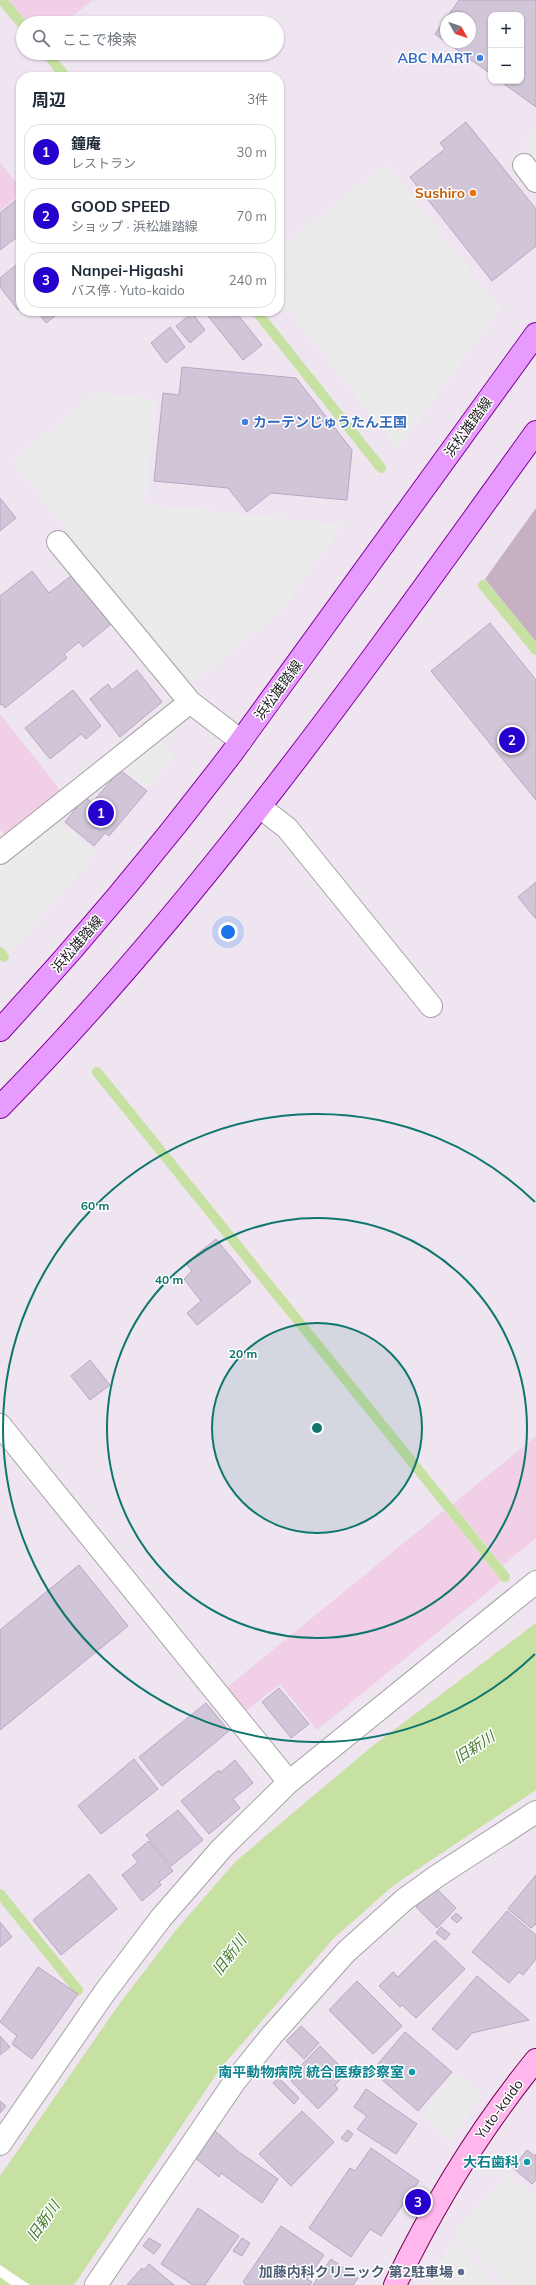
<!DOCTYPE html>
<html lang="ja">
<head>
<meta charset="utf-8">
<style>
  body { margin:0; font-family:Mulish,"Noto Sans JP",sans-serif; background:#f6f6f7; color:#1f2937 }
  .controls { position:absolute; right:12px; top:12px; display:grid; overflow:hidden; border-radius:8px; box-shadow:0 1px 3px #0004 }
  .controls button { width:36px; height:36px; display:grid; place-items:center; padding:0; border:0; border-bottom:1px solid #e0e1e3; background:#fff; color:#1f2937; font:20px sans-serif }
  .compass { position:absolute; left:440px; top:12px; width:36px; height:36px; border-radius:50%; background:#fff; box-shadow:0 1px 3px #0004; rotate:130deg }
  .you { position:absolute; left:228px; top:932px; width:14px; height:14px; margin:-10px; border:3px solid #fff; border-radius:50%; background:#1a73e8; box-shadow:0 0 0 6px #1a73e833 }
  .badge { display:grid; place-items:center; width:26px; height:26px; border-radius:50%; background:#2800ce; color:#fff; font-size:13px; font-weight:700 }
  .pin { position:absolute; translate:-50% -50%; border:2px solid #fff; box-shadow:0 1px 4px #0006 }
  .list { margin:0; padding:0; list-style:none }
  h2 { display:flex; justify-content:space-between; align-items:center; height:52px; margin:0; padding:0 16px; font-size:17px }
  h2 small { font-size:13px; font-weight:400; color:#747a83 }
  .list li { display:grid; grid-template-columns:26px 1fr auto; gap:12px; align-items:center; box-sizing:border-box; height:56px; margin:0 8px 8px; padding:0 8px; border:1px solid #e0e1e3; border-radius:16px }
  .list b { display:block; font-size:15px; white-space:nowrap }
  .list p { margin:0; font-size:13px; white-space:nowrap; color:#747a83 }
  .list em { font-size:13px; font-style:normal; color:#747a83 }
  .icon { flex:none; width:22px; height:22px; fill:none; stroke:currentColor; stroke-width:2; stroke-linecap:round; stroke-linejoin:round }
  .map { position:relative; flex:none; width:536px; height:2285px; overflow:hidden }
  .search { position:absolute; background:#fff; box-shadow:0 1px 3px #0004; left:16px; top:16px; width:268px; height:44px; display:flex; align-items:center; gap:10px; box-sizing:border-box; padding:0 14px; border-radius:22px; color:#747a83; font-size:15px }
  .panel { position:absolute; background:#fff; box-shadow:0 1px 3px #0004; left:16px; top:72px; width:268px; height:244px; border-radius:16px }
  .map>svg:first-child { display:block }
  .construction { fill:#c6b0c2 }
  .farmland { fill:#f0cfe7 }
  .parking { fill:#ebebeb }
  .water { fill:#c7e1a2 }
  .pier { fill:#fff }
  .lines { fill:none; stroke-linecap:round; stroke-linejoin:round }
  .stream { stroke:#c7e1a2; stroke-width:10 }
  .building { fill:#d1c5d8; stroke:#b9a6c3 }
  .street-casing { stroke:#a3a3a3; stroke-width:24 }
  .secondary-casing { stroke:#7c0057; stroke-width:24 }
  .primary-casing { stroke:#85009a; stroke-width:24 }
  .street { stroke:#fff; stroke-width:22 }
  .secondary { stroke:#feb6ec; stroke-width:22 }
  .primary { stroke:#e79bff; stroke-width:22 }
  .ring { fill:none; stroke:#0f766e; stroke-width:2 }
  .shop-dot { fill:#3f7fe0; stroke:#fff; stroke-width:1.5 }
  .food-dot { fill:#e8710a; stroke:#fff; stroke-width:1.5 }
  .culture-dot { fill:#0f9aa8; stroke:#fff; stroke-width:1.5 }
  .service-dot { fill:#5c6f8a; stroke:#fff; stroke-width:1.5 }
  .labels { text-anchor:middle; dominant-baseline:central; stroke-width:3; stroke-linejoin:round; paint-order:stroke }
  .shop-label { font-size:14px; font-weight:bold; fill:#366cbe; stroke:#fff; text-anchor:end }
  .food-label { font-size:14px; font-weight:bold; fill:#c56008; stroke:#fff; text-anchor:end }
  .street-label { font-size:14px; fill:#1f1f1f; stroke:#fff }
  .culture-label { font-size:14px; font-weight:bold; fill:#0d838f; stroke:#fff; text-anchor:end }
  .service-label { font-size:14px; font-weight:bold; fill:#4e5e75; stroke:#fff; text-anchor:end }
  .water-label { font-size:15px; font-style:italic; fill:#497c33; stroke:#fff }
  .centre { fill:#0f766e; stroke:#fff; stroke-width:2 }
  .ring-label { font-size:12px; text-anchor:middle; font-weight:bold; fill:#0f766e; stroke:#fff; stroke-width:3; stroke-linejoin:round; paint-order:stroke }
</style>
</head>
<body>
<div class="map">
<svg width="536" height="2285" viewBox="0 0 536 2285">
  <rect width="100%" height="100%" fill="#efe5f1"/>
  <path class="construction" d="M 536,508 L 536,642 L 485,579 Z"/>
  <path class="farmland" d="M 9,0 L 93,0 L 64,23 L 28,23 Z
    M 0,163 L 21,188 L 21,194 L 0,211 Z
    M 0,714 L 61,791 L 5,836 L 0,829 Z
    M 536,1436 L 536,1538 L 503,1565 L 453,1504 Z
    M 444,1510 L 501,1581 L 317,1730 L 280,1684 L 245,1712 L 226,1688 Z"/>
  <path class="parking" d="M 536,127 L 536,158 L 524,143 Z
    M 386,164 L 500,308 L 398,449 L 279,299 L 279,284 L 291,275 L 279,260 L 279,249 Z
    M 96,393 L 156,400 L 145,504 L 343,525 L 280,612 L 193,683 L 11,461 Z
    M 160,739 L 174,756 L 148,789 L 123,769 Z
    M 57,821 L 97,853 L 10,953 L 0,940 L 0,903 L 2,901 L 0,899 L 0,866 Z
    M 456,2073 L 482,2096 L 450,2141 L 420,2115 Z
    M 506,2173 L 536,2199 L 536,2285 L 509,2285 L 455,2233 Z
    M 452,2239 L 500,2285 L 429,2285 Z"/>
  <path class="water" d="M 536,1623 L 536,1790 L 394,1885 L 333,1939 L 220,2069 L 74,2285 L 0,2285 L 0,2176 L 120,2003 L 176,1930 L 236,1861 L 370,1748 Z"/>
  <path class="pier" d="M 0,2265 L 30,2285 L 11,2285 L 0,2277 Z"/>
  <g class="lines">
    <path class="stream" d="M 2,0 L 23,25
      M 46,53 L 66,77
      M 256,311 L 381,468
      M 483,585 L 536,650
      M 0,952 L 4,957
      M 97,1072 L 505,1577
      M 0,1894 L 78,1990"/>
  </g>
  <path class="building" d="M 459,0 L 536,0 L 536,107 L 500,81 L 521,81 L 521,15 L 491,15 L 491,74 L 446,42 L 470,42 L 470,18 L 446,18 L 446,42 L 435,34 Z
    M 466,122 L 536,209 L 536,246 L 492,281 L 410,177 L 445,149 L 440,143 Z
    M 21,196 L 21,234 L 0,250 L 0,213 Z
    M 21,261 L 21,308 L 18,310 L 0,287 L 0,278 Z
    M 37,311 L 51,311 L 55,316 L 46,323 Z
    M 204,311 L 235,311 L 262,345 L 243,360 Z
    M 192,313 L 205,330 L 190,343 L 176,326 Z
    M 170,327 L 185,347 L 166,363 L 151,343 Z
    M 182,367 L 296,378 L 352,450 L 347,500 L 271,493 L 247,512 L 228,488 L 154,481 L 163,393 L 179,395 Z
    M 0,498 L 16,518 L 0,531 Z
    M 32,571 L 49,593 L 72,575 L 111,624 L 83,647 L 79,642 L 64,654 L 67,658 L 5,708 L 2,704 L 0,705 L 0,596 Z
    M 490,623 L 536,680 L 536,800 L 431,671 Z
    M 137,670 L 162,702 L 120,737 L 90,699 L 108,684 L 112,690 Z
    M 73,690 L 101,726 L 86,739 L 81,734 L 50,759 L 25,728 Z
    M 120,770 L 147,791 L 109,836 L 105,833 L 94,846 L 65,822 L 85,797 L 92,803 Z
    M 536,882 L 536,919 L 518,897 Z
    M 216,1239 L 251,1282 L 197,1325 L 187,1313 L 201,1301 L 184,1279 L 192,1271 L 186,1263 Z
    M 90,1360 L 110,1385 L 90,1400 L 71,1376 Z
    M 79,1565 L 128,1626 L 0,1730 L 0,1630 Z
    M 279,1688 L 309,1724 L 291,1738 L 262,1702 Z
    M 206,1703 L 229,1731 L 162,1786 L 139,1757 Z
    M 134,1759 L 158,1789 L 101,1834 L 78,1806 Z
    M 235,1760 L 253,1783 L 233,1799 L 240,1808 L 209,1834 L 181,1801 L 219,1770 L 220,1773 Z
    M 178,1810 L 203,1840 L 171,1866 L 146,1835 Z
    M 149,1841 L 173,1871 L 159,1882 L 161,1885 L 142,1901 L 122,1875 L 138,1862 L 132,1855 Z
    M 89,1874 L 117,1909 L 61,1955 L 33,1920 Z
    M 536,1875 L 536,1924 L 531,1928 L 508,1909 Z
    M 435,1887 L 456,1908 L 437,1928 L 416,1907 Z
    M 507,1911 L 536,1935 L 536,1959 L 523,1975 L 519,1972 L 509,1983 L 472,1952 Z
    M 456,1913 L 462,1918 L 457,1923 L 451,1918 Z
    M 0,1922 L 12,1937 L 0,1947 Z
    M 441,1927 L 450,1934 L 445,1940 L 436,1933 Z
    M 435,1940 L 465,1969 L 416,2018 L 402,2005 L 400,2007 L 379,1986 L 393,1972 L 398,1977 Z
    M 38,1967 L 78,1994 L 32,2059 L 12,2044 L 17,2036 L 0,2022 Z
    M 477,1976 L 529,2020 L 472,2033 L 457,2050 L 432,2029 Z
    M 357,1981 L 402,2026 L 373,2054 L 329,2010 Z
    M 301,2026 L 319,2043 L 304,2059 L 286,2041 Z
    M 405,2032 L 452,2072 L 418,2111 L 372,2071 Z
    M 0,2036 L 10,2047 L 0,2055 Z
    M 320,2046 L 347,2073 L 335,2085 L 338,2089 L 318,2109 L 291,2081 L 295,2077 L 292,2075 Z
    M 279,2078 L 299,2098 L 294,2104 L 273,2083 Z
    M 366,2089 L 417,2124 L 396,2154 L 357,2129 L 367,2116 L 354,2107 Z
    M 0,2101 L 6,2106 L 0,2113 Z
    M 302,2111 L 334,2142 L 291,2186 L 259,2154 Z
    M 348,2130 L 353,2134 L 347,2142 L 341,2138 Z
    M 215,2131 L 239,2152 L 278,2179 L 262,2203 L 221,2173 L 219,2177 L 194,2157 Z
    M 371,2148 L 419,2181 L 381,2236 L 370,2229 L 351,2257 L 309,2228 L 350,2168 L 355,2171 Z
    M 527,2150 L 535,2156 L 536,2154 L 536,2180 L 532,2184 L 513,2168 Z
    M 198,2208 L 239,2236 L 205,2285 L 193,2285 L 161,2264 Z
    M 281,2226 L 324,2255 L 307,2279 L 312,2282 L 310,2285 L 246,2285 L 243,2282 Z
    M 149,2238 L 161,2245 L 154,2254 L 143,2246 Z
    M 242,2238 L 250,2243 L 242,2256 L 233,2251 Z
    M 331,2259 L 358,2278 L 353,2285 L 313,2285 Z
    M 149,2264 L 174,2285 L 127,2285 L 142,2268 L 144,2270 Z"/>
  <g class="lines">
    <g class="street-casing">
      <path id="street" d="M 524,165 L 536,181
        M 58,542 L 190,702 L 241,741
        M 260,807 L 287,828 L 431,1006
        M 0,853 L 190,702
        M 0,1425 L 289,1782
        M 0,2144 L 105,1992 L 161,1918 L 222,1848 L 289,1782 L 536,1582
        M 96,2285 L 235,2081 L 272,2035 L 346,1952 L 405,1899 L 437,1876 L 536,1812"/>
    </g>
    <g class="secondary-casing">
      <path id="secondary" d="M 395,2285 C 434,2204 479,2130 536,2060"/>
    </g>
    <g class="primary-casing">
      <path id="primary" d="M 0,1030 C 82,941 159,849 232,753 L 536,334
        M 0,1107 C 202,901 368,665 536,432"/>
    </g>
    <use href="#street" class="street"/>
    <use href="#secondary" class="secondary"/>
    <use href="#primary" class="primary"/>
  </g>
  <circle cx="317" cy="1428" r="105" fill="#0f766e" fill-opacity=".12"/>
  <g class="ring">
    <circle cx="317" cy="1428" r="105"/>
    <circle cx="317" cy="1428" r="210"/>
    <path d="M535 1654A314 314 0 1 1 535 1202"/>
  </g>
  <g class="shop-dot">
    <circle cx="480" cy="58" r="4"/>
    <circle cx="245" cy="422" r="4"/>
  </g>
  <circle class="food-dot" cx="473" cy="193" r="4"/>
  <g class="culture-dot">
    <circle cx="412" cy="2072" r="4"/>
    <circle cx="527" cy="2162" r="4"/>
  </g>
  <circle class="service-dot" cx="461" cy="2272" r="4"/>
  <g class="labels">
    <g class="shop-label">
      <text x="472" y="58">ABC MART</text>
      <text x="253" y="422" text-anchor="start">カーテンじゅうたん王国</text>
    </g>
    <g class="food-label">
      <text x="465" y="193">Sushiro</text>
    </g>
    <g class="street-label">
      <text transform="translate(468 427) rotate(-54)">浜松雄踏線</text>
      <text transform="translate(278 690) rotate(-54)">浜松雄踏線</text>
      <text transform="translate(77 944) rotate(-49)">浜松雄踏線</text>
      <text transform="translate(499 2109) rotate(-54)">Yuto-kaido</text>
    </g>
    <g class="culture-label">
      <text x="404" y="2072">南平動物病院 統合医療診察室</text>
      <text x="519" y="2162">大石歯科</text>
    </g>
    <g class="service-label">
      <text x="453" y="2272">加藤内科クリニック 第2駐車場</text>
    </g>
    <g class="water-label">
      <text transform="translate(474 1747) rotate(-33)">旧新川</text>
      <text transform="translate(229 1955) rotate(-53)">旧新川</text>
      <text transform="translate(43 2221) rotate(-55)">旧新川</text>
    </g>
  </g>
  <circle cx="317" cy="1428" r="6" class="centre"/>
  <g class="ring-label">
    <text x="95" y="1210">60 m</text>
    <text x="169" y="1284">40 m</text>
    <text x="243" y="1358">20 m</text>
  </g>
</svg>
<div class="controls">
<button>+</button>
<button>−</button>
</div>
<svg class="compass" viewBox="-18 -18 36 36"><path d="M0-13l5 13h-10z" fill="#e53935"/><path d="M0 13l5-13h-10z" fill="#747a83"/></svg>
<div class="you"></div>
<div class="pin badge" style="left:101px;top:813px">1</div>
<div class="pin badge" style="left:512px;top:740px">2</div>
<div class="pin badge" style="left:418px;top:2202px">3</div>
<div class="search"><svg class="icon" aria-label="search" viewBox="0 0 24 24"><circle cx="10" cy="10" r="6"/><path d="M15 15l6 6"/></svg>ここで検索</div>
<section class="panel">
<h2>周辺<small>3件</small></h2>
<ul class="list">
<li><span class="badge">1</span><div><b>鐘庵</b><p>レストラン</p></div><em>30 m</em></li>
<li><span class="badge">2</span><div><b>GOOD SPEED</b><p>ショップ · 浜松雄踏線</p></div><em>70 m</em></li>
<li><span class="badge">3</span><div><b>Nanpei-Higashi</b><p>バス停 · Yuto-kaido</p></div><em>240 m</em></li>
</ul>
</section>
</div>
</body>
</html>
